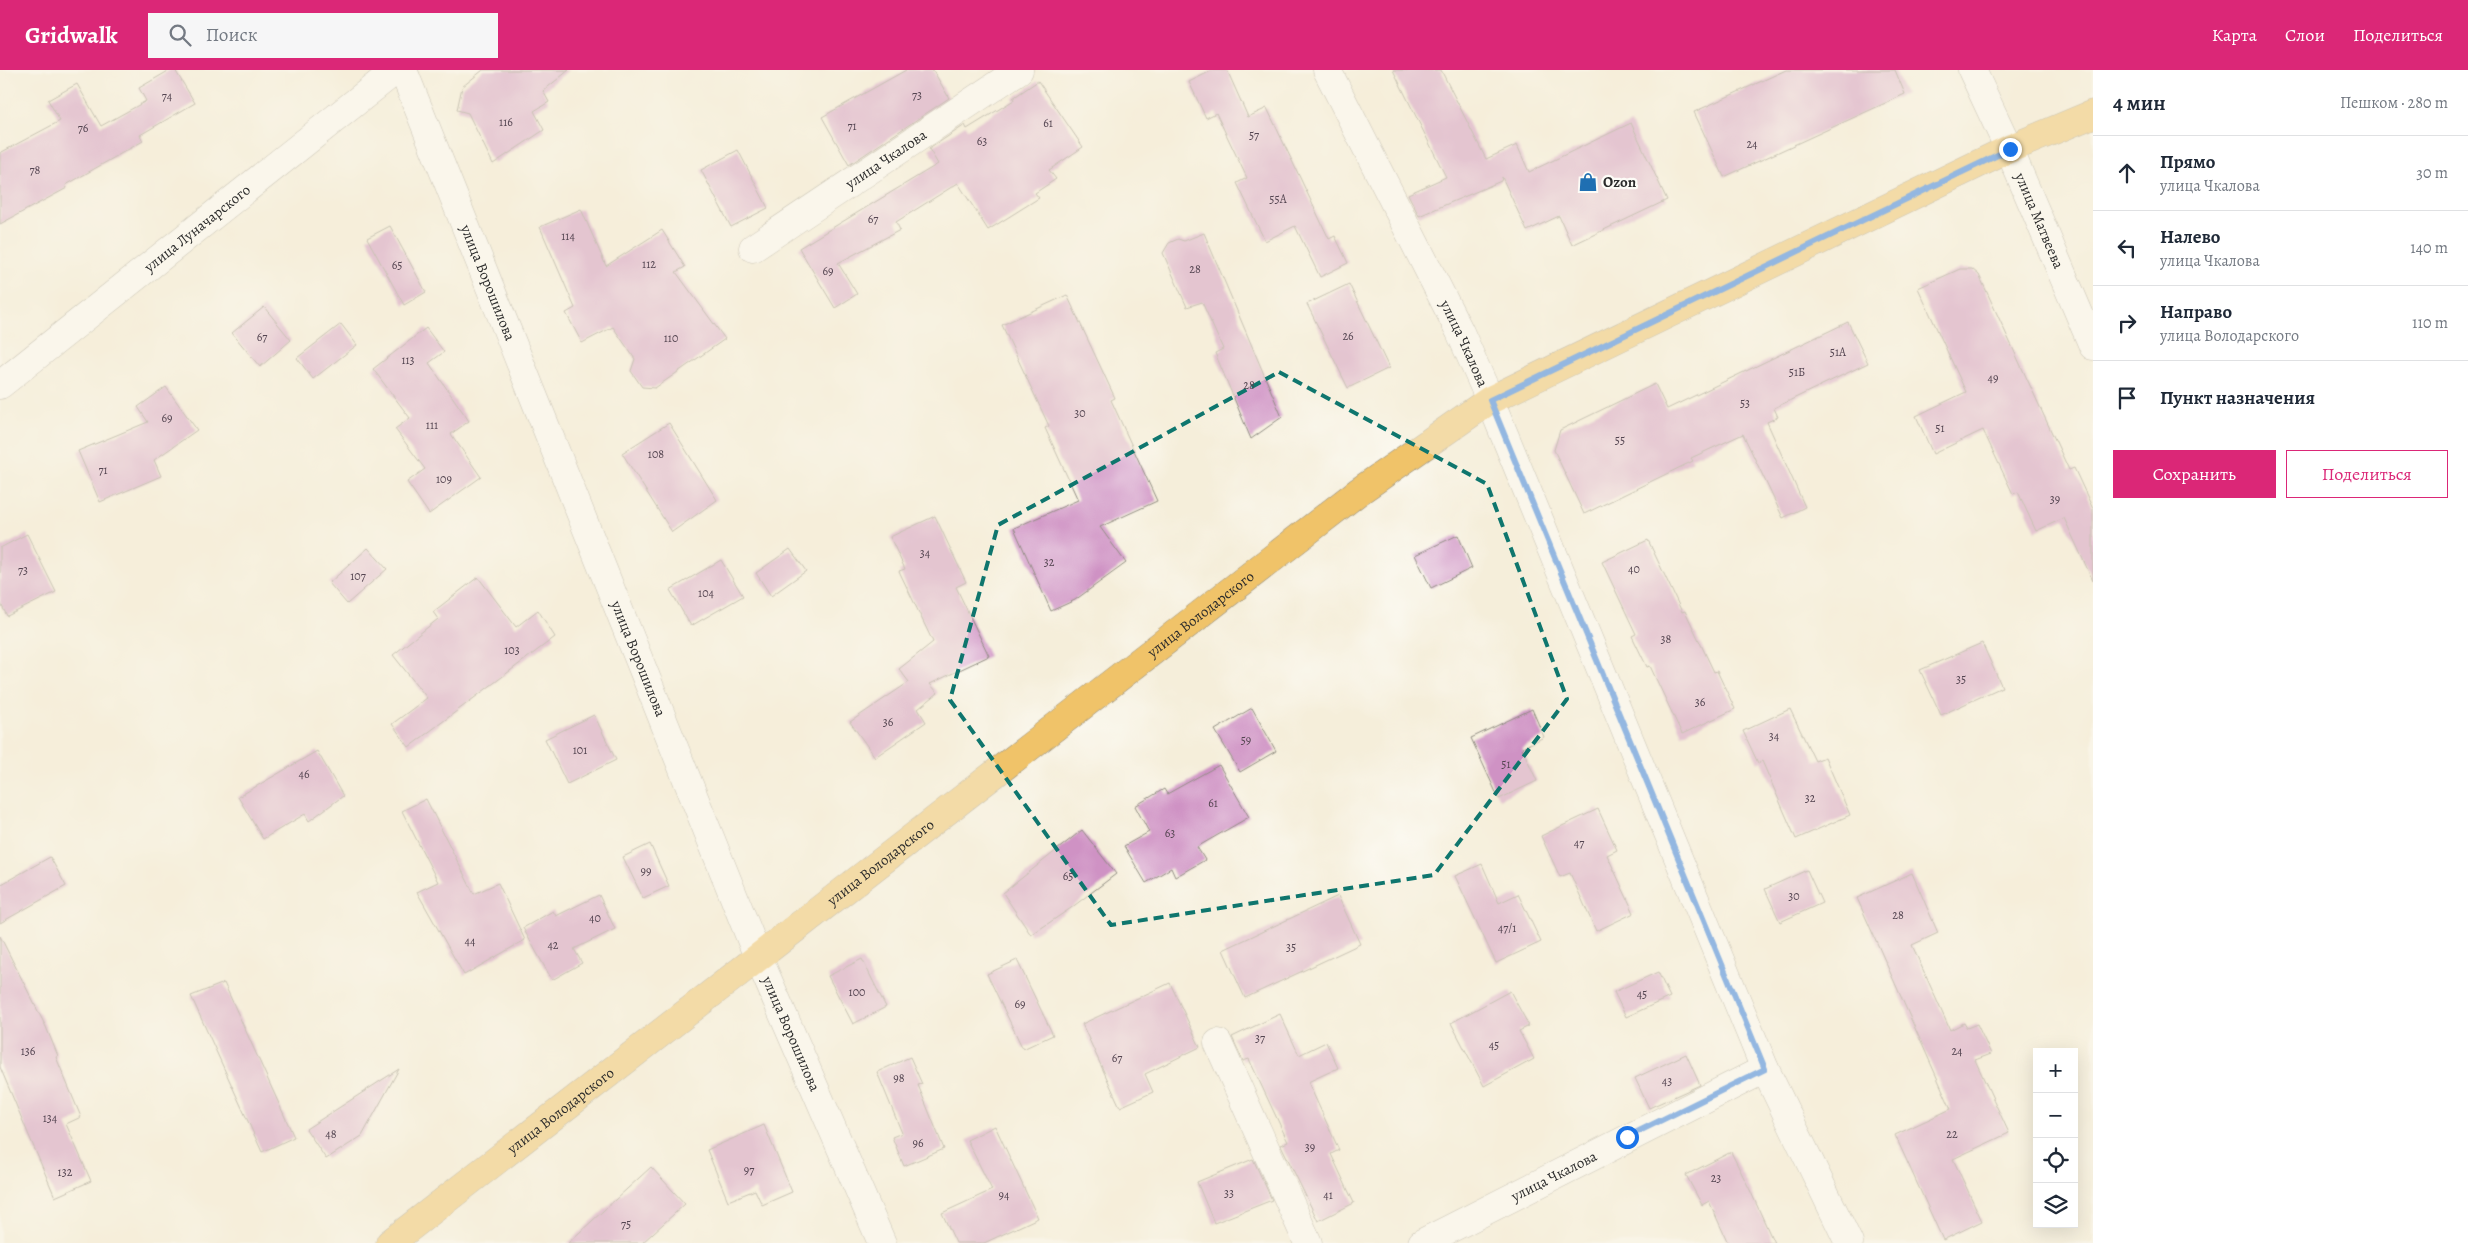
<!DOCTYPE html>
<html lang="ru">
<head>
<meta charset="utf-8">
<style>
  body { margin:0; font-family:Alegreya,serif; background:#f6f6f7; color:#1f2937 }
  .controls { position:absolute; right:15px; bottom:15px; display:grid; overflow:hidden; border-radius:0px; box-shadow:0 5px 20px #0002 }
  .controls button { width:45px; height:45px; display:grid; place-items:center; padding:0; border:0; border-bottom:1px solid #e0e1e3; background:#fff; color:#1f2937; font:25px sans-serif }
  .stop { position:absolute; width:15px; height:15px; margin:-11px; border:4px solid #1a73e8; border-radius:50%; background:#fff }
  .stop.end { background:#1a73e8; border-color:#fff; box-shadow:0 1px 5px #0008 }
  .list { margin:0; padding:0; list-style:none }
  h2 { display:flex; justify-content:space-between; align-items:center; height:65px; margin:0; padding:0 20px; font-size:21px }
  h2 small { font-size:16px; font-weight:400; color:#747a83 }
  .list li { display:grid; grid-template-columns:32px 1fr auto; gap:15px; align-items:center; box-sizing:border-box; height:75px; padding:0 20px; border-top:1px solid #e0e1e3 }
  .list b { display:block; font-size:19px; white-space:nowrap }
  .list p { margin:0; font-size:16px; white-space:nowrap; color:#747a83 }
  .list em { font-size:16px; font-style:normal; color:#747a83 }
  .actions { display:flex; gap:10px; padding:15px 20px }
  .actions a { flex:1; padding:11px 0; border:1px solid #db2777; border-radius:0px; text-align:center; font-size:18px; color:#db2777 }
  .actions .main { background:#db2777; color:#fff }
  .icon { flex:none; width:28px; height:28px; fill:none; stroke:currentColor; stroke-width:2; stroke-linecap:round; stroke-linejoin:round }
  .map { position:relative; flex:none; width:2093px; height:1173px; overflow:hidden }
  header { display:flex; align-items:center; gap:30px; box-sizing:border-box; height:70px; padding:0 25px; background:#db2777; color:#fff }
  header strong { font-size:24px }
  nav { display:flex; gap:28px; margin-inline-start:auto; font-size:18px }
  .search { width:350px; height:45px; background:#f6f6f7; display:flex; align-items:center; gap:12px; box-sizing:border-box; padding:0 18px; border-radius:0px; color:#747a83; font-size:19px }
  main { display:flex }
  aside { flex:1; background:#fff }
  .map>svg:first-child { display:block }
  .building { fill:#cf92c4 }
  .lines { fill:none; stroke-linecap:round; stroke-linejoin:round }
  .street-casing { stroke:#908c82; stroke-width:29 }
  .primary-casing { stroke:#908c82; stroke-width:29 }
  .street { stroke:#fff; stroke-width:28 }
  .primary { stroke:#f0c369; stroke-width:28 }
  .route { stroke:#1a73e8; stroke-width:6 }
  .marked { fill:none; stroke:#0f766e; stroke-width:4; stroke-dasharray:10 6; stroke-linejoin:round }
  .labels { text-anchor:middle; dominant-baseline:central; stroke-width:4.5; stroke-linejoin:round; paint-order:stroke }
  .number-label { font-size:12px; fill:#544551 }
  .street-label { font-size:15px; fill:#2b2b2b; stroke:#fdfcf7 }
  .poi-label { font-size:15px; font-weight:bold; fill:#2b2b2b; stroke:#fdfcf7; text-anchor:start }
</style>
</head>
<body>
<header>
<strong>Gridwalk</strong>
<div class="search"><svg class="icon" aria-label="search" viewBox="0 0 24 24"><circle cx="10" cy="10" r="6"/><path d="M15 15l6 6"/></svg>Поиск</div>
<nav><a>Карта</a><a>Слои</a><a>Поделиться</a></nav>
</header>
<main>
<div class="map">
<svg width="2093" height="1173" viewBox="0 0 2093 1173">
  <rect width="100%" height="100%" fill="#fdfcf7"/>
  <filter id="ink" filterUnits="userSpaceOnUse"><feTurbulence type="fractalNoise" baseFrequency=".02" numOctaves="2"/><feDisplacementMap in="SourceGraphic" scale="10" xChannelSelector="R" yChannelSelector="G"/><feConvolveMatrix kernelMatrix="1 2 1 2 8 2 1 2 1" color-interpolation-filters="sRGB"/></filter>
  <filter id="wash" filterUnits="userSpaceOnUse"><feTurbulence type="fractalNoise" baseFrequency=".0096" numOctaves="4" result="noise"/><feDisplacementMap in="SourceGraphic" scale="20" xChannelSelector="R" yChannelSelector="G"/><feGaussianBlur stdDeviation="1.12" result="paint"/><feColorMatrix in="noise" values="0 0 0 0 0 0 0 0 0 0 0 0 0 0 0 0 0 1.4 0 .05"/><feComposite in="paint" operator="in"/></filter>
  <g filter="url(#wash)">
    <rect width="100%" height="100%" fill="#f5eeda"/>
    <g id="blocks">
      <path class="building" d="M 170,0 L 175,0 L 195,33 L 140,65 L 143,71 L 66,115 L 67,118 L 0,154 L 0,83 L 60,51 L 48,30 L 77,14 L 101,56 L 146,31 L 139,18 Z
        M 483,0 L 569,0 L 543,21 L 549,32 L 534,41 L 544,60 L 493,94 L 468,43 L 457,40 L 462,17 Z
        M 906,0 L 933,0 L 949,28 L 849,95 L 822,47 Z
        M 1213,0 L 1227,0 L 1248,47 L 1267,38 L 1329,169 L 1335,166 L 1348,193 L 1320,207 L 1295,156 L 1265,171 L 1237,113 L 1247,108 L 1216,43 L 1206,48 L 1189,12 Z
        M 1393,0 L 1441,0 L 1486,89 L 1517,75 L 1529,102 L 1631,53 L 1667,130 L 1572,175 L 1559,146 L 1527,161 L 1502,107 L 1501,111 L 1419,146 L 1408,124 L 1446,107 Z
        M 1786,0 L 1895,0 L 1905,24 L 1724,107 L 1694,42 Z
        M 1038,11 L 1083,77 L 1049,100 L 1056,109 L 1035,123 L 1039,128 L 988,160 L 958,113 L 896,152 L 900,160 L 838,193 L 857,224 L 835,238 L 799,178 L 938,94 L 929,79 L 965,55 L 967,59 L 1014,30 L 1013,28 Z
        M 738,80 L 768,138 L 731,157 L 701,100 Z
        M 581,139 L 606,196 L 662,160 L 685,197 L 676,202 L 725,269 L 655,318 L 642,317 L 631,301 L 635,289 L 613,257 L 582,273 L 566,243 L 575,238 L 540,157 Z
        M 390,156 L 426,222 L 404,235 L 367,168 Z
        M 1204,163 L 1282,347 L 1251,369 L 1215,283 L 1223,279 L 1202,232 L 1187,237 L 1163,183 L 1169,173 L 1178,169 L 1184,171 Z
        M 1960,199 L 1972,199 L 1979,205 L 2069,400 L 2074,398 L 2093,439 L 2093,511 L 2064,448 L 2036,461 L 2018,422 L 2013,424 L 1983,360 L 1933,384 L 1916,346 L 1966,322 L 1918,218 Z
        M 1349,214 L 1389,298 L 1348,318 L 1307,234 Z
        M 1067,225 L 1115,328 L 1111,330 L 1157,431 L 1100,457 L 1126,493 L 1075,530 L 1051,541 L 1014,458 L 1078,430 L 1045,358 L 1049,356 L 1002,255 Z
        M 264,237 L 291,270 L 260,297 L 232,263 Z
        M 1848,252 L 1868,293 L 1774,338 L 1778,347 L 1767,352 L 1805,437 L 1783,448 L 1743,364 L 1691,388 L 1693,391 L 1584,444 L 1554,380 L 1560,360 L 1655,314 L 1667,339 Z
        M 341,254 L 357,275 L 313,309 L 297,288 Z
        M 426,258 L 444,282 L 429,293 L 469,351 L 451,364 L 481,407 L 429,444 L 407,412 L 425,399 L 395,359 L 410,348 L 373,299 Z
        M 166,317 L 197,360 L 154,390 L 161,406 L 100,432 L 78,381 L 148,352 L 138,337 Z
        M 669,353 L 717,430 L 672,462 L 622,383 Z
        M 935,446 L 966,512 L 956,517 L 989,586 L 930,614 L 938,623 L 918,639 L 926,652 L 875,687 L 850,652 L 909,612 L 899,599 L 933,572 L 899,501 L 905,499 L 890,467 Z
        M 27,464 L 56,522 L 7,546 L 0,532 L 0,478 Z
        M 1458,465 L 1472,498 L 1431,518 L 1415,485 Z
        M 1648,470 L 1682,542 L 1685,541 L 1714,602 L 1717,601 L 1735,639 L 1682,664 L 1650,596 L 1647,597 L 1632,566 L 1636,564 L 1602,492 Z
        M 368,478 L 387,499 L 347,534 L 329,513 Z
        M 790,479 L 806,501 L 771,526 L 756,503 Z
        M 721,490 L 743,526 L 691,556 L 670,520 Z
        M 478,507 L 516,557 L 538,540 L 555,567 L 409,677 L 392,654 L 427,628 L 393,585 L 438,549 L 433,542 Z
        M 1982,573 L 2002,617 L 1941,645 L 1920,600 Z
        M 1252,638 L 1276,681 L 1240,702 L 1215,660 Z
        M 1532,639 L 1544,667 L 1522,678 L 1537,711 L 1499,729 L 1471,668 Z
        M 1790,639 L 1815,691 L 1825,687 L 1850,745 L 1796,769 L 1762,691 L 1758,693 L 1743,661 Z
        M 594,645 L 616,690 L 567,714 L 545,669 Z
        M 317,681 L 343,726 L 309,751 L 305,744 L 263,769 L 238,727 Z
        M 1219,695 L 1249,747 L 1197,777 L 1205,790 L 1175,807 L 1171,798 L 1146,813 L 1124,776 L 1149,762 L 1135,736 L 1164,719 L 1167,724 Z
        M 426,729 L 474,824 L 498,813 L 525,870 L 464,905 L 417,822 L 438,812 L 402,741 Z
        M 1598,739 L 1617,780 L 1607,785 L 1634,843 L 1596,861 L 1570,803 L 1560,807 L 1541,766 Z
        M 1082,760 L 1116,804 L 1071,838 L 1031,865 L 1003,823 Z
        M 650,774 L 669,816 L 643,828 L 623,787 Z
        M 50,787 L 66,816 L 0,853 L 0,815 Z
        M 1482,794 L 1499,833 L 1518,824 L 1541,872 L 1496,893 L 1455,806 Z
        M 1807,800 L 1822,833 L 1780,852 L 1765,819 Z
        M 1912,803 L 1938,863 L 1912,875 L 1950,960 L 1964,953 L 1967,958 L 1977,954 L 1991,984 L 1975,990 L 2009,1063 L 1953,1089 L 1982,1151 L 1943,1170 L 1895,1065 L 1951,1039 L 1857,828 Z
        M 599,825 L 615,859 L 574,879 L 582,893 L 552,910 L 523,858 L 553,841 L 556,846 Z
        M 1338,826 L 1360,874 L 1245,928 L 1223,880 Z
        M 0,866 L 46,957 L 58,986 L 56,987 L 81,1047 L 66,1054 L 91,1111 L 55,1127 L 0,997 Z
        M 862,889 L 886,937 L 853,954 L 828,906 Z
        M 1017,890 L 1053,965 L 1023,979 L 987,904 Z
        M 1658,902 L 1670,927 L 1626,947 L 1614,922 Z
        M 224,913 L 294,1067 L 262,1082 L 191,926 Z
        M 1170,913 L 1200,977 L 1145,1004 L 1153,1022 L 1120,1037 L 1082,954 Z
        M 1510,921 L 1529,956 L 1519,961 L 1534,989 L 1484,1016 L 1451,953 Z
        M 1280,944 L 1299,985 L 1326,972 L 1338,998 L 1308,1012 L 1339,1080 L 1331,1084 L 1354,1133 L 1318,1151 L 1281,1075 L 1288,1072 L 1249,989 L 1243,991 L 1232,967 Z
        M 1686,984 L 1700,1015 L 1649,1038 L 1635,1008 Z
        M 910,987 L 922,1014 L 918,1015 L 944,1079 L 904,1096 L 892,1067 L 902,1063 L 877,1002 Z
        M 399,999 L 362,1066 L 326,1089 L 306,1059 Z
        M 764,1055 L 792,1122 L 762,1135 L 755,1120 L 728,1131 L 707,1080 Z
        M 995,1056 L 1038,1148 L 984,1173 L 956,1173 L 942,1143 L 992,1120 L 967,1070 Z
        M 1731,1082 L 1750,1120 L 1774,1173 L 1728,1173 L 1709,1131 L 1702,1135 L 1686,1105 Z
        M 1253,1089 L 1272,1130 L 1214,1153 L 1197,1112 Z
        M 651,1097 L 685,1134 L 642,1173 L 568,1173 Z"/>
    </g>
  </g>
  <g filter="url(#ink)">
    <use href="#blocks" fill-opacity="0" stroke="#908c82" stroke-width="1"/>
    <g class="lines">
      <g class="street-casing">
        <g id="street">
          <path id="s1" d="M 403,0 L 758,887 L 882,1173"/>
          <path id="s2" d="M 1327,0 L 1460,262 L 1490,330 L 1765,999 L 1849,1173"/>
          <path id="s3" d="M 1972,0 L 2009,79 L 2093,276"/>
          <path id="s4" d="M 753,178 L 1019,0"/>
          <path id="s5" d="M 0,315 L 396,0"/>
          <path d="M 1218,973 L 1308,1173"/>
          <path id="s6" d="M 1422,1173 L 1765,999"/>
        </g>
      </g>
      <g class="primary-casing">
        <g id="primary">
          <path id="s7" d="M 390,1173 L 1358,422 L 1490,330 L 2009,79 L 2093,44"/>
        </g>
      </g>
      <use href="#street" class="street"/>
      <use href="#primary" class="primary"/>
    </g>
  </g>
  <g class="lines" filter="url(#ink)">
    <path class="route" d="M 1627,1067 L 1765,999 L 1490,330 L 2010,79"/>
  </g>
  <path d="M0 0H2093V1173H0ZM 1279,302 L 1487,414 L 1567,629 L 1434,805 L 1111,855 L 950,630 L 998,455 Z" fill="#f5eeda" fill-opacity=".55" fill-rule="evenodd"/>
  <path class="marked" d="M 1279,302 L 1487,414 L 1567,629 L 1434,805 L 1111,855 L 950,630 L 998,455 Z"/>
  <defs>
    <g id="shop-bare" transform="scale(1.5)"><path d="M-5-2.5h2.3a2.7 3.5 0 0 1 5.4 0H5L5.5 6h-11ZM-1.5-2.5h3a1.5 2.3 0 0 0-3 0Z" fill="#1f6fb2" stroke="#fdfcf7" stroke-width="2.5" paint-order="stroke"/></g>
  </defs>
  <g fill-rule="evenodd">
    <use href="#shop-bare" x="1588" y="112"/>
  </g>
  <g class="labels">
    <g class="number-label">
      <text x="917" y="25">73</text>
      <text x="167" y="26">74</text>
      <text x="506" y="52">116</text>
      <text x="1048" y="53">61</text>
      <text x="852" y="56">71</text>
      <text x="83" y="58">76</text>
      <text x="1254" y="65">57</text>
      <text x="982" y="71">63</text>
      <text x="1752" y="74">24</text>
      <text x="35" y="100">78</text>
      <text x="1278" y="129">55А</text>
      <text x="873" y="149">67</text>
      <text x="568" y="166">114</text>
      <text x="649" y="194">112</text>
      <text x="397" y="195">65</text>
      <text x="1195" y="199">28</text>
      <text x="828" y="201">69</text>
      <text x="1348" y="266">26</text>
      <text x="262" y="267">67</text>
      <text x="671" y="268">110</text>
      <text x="1838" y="282">51А</text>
      <text x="408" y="290">113</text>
      <text x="1797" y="302">51Б</text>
      <text x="1993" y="308">49</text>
      <text x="1249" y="315">28</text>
      <text x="1745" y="333">53</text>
      <text x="1080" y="343">30</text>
      <text x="167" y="348">69</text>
      <text x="432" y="355">111</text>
      <text x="1940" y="358">51</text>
      <text x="1620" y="370">55</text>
      <text x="656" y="384">108</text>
      <text x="103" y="400">71</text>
      <text x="444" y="409">109</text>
      <text x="2055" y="429">39</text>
      <text x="925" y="483">34</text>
      <text x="1049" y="492">32</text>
      <text x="1634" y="499">40</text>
      <text x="23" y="500">73</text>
      <text x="358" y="506">107</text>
      <text x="706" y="523">104</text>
      <text x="1666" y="569">38</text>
      <text x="512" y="580">103</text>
      <text x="1961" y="609">35</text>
      <text x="1700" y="632">36</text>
      <text x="888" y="652">36</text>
      <text x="1774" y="666">34</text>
      <text x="1246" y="670">59</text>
      <text x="580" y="680">101</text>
      <text x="1506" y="694">51</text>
      <text x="304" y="704">46</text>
      <text x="1810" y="728">32</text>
      <text x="1213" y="733">61</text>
      <text x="1170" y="763">63</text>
      <text x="1579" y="773">47</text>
      <text x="646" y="801">99</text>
      <text x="1068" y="806">65</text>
      <text x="1794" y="826">30</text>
      <text x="1898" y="845">28</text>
      <text x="595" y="848">40</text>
      <text x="1507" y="858">47/1</text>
      <text x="470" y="871">44</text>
      <text x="553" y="875">42</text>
      <text x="1291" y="877">35</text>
      <text x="857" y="922">100</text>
      <text x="1642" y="924">45</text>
      <text x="1020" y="934">69</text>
      <text x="1260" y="968">37</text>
      <text x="1494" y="975">45</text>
      <text x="28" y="981">136</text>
      <text x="1957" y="981">24</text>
      <text x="1117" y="988">67</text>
      <text x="899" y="1008">98</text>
      <text x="1667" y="1011">43</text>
      <text x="50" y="1048">134</text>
      <text x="331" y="1064">48</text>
      <text x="1952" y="1064">22</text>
      <text x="918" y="1073">96</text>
      <text x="1310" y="1077">39</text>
      <text x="749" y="1100">97</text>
      <text x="65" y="1102">132</text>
      <text x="1716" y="1108">23</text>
      <text x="1229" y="1123">33</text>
      <text x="1004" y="1125">94</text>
      <text x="1328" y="1125">41</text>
      <text x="626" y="1154">75</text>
    </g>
    <g class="street-label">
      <text stroke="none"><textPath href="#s4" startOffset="160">улица Чкалова</textPath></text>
      <text stroke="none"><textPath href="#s3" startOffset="165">улица Матвеева</textPath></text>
      <text stroke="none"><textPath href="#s5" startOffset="252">улица Луначарского</textPath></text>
      <text stroke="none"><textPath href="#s1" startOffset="229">улица Ворошилова</textPath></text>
      <text stroke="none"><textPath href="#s2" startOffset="306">улица Чкалова</textPath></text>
      <text stroke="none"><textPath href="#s7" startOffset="1026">улица Володарского</textPath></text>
      <text stroke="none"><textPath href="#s1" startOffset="634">улица Ворошилова</textPath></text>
      <text stroke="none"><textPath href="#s7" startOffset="621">улица Володарского</textPath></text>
      <text stroke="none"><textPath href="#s1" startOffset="1039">улица Ворошилова</textPath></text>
      <text stroke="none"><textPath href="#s7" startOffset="216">улица Володарского</textPath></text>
      <text stroke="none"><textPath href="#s6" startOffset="148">улица Чкалова</textPath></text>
    </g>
    <g class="poi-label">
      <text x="1603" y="112">Ozon</text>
    </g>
  </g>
</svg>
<div class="controls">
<button>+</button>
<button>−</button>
<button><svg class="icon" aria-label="locate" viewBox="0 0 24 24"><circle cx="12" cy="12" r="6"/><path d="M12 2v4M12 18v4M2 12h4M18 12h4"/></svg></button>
<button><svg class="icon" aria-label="layers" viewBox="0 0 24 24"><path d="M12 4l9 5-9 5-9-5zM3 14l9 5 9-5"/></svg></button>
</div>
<div class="stop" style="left:1627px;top:1067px"></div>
<div class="stop end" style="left:2010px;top:79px"></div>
</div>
<aside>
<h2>4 мин<small>Пешком · 280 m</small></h2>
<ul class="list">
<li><svg class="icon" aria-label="ahead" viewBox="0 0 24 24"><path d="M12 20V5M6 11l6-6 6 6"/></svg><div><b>Прямо</b><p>улица Чкалова</p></div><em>30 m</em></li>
<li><svg class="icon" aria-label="left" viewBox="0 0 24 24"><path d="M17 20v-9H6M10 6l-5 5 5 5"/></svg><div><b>Налево</b><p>улица Чкалова</p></div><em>140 m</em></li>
<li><svg class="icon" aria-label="right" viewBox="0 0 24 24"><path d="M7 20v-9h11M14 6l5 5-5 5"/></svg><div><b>Направо</b><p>улица Володарского</p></div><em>110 m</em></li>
<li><svg class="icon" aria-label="arrive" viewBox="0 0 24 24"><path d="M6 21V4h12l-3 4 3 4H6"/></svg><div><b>Пункт назначения</b></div></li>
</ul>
<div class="actions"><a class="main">Сохранить</a><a>Поделиться</a></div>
</aside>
</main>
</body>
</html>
